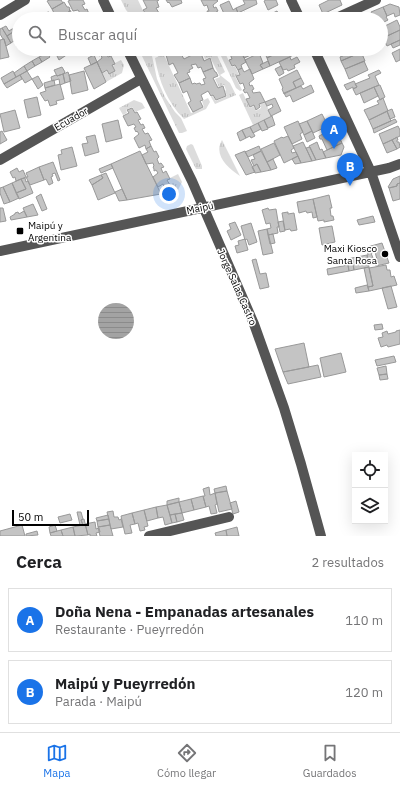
<!DOCTYPE html>
<html lang="es">
<head>
<meta charset="utf-8">
<style>
  body { margin:0; font-family:"IBM Plex Sans",sans-serif; background:#f6f6f6; color:#202124 }
  .controls { position:absolute; right:12px; bottom:12px; display:grid; overflow:hidden; border-radius:0px; box-shadow:0 4px 16px #0002 }
  .controls button { width:36px; height:36px; display:grid; place-items:center; padding:0; border:0; border-bottom:1px solid #e0e0e0; background:#fff; color:#202124; font:20px sans-serif }
  .scale { position:absolute; left:12px; bottom:10px; width:77px; box-sizing:border-box; padding-left:4px; border:2px solid #000; border-top:0; font-size:11px; line-height:14px; white-space:nowrap; color:#000; -webkit-text-stroke:3px #fff; paint-order:stroke }
  .you { position:absolute; left:169px; top:194px; width:14px; height:14px; margin:-10px; border:3px solid #fff; border-radius:50%; background:#1a73e8; box-shadow:0 0 0 6px #1a73e833 }
  .badge { display:grid; place-items:center; width:26px; height:26px; border-radius:50%; background:#1a73e8; color:#fff; font-size:13px; font-weight:700 }
  .pin { position:absolute; translate:-50% -33px; filter:drop-shadow(0 1px 2px #0008) }
  .pin::after { content:''; position:absolute; top:21px; width:14px; height:12px; background:inherit; clip-path:polygon(0 0,100% 0,50% 100%) }
  .list { margin:0; padding:0; list-style:none }
  h2 { display:flex; justify-content:space-between; align-items:center; height:52px; margin:0; padding:0 16px; font-size:17px }
  h2 small { font-size:13px; font-weight:400; color:#757577 }
  .list li { display:grid; grid-template-columns:26px 1fr auto; gap:12px; align-items:center; box-sizing:border-box; height:64px; margin:0 8px 8px; padding:0 8px; border:1px solid #e0e0e0; border-radius:0px }
  .list b { display:block; font-size:15px; white-space:nowrap }
  .list p { margin:0; font-size:13px; white-space:nowrap; color:#757577 }
  .list em { font-size:13px; font-style:normal; color:#757577 }
  .icon { flex:none; width:22px; height:22px; fill:none; stroke:currentColor; stroke-width:2; stroke-linecap:round; stroke-linejoin:round }
  .map { position:relative; flex:none; width:400px; height:536px; overflow:hidden }
  .search { position:absolute; background:#fff; box-shadow:0 4px 16px #0002; left:12px; right:12px; top:12px; height:44px; display:flex; align-items:center; gap:10px; box-sizing:border-box; padding:0 14px; border-radius:22px; color:#757577; font-size:15px }
  .sheet { height:196px; background:#fff }
  nav { display:flex; justify-content:space-around; align-items:center; box-sizing:border-box; height:56px; border-top:1px solid #e0e0e0; background:#fff; font-size:11px; color:#757577 }
  nav a { display:grid; justify-items:center; gap:2px }
  nav .on { color:#1a73e8 }
  .map>svg:first-child { display:block }
  .grass { fill:url(#grass-tufts) }
  .water { fill:url(#water-rules) }
  .building { fill:#c4c4c4; stroke:#999 }
  .lines { fill:none; stroke-linecap:round; stroke-linejoin:round }
  .minor { stroke:#555; stroke-width:10 }
  .poi-dot { fill:#000; stroke:#fff; stroke-width:1.5 }
  .labels { text-anchor:middle; dominant-baseline:central; stroke-width:3; stroke-linejoin:round; paint-order:stroke }
  .street-label { font-size:10px; fill:#000; stroke:#fff }
  .poi-label { font-size:10px; fill:#000; stroke:#fff; text-anchor:start }
</style>
</head>
<body>
<div class="map">
<svg width="400" height="536" viewBox="0 0 400 536">
  <defs>
    <pattern id="grass-tufts" width="24" height="20" patternUnits="userSpaceOnUse"><rect width="24" height="20" fill="#dcdcdc"/><path d="M3 7l-1-3M5 7V3M7 7l1-3M15 17l-1-3M17 17v-4M19 17l1-3" fill="none" stroke="#bbb"/></pattern>
    <pattern id="water-rules" width="6" height="5" patternUnits="userSpaceOnUse"><rect width="6" height="5" fill="#a3a3a3"/><path d="M0 2.5h6" fill="none" stroke="#8b8b8b"/></pattern>
  </defs>
  <rect width="100%" height="100%" fill="#fff"/>
  <path class="grass" d="M 121,0 L 138,0 L 147,19 L 134,19 L 126,10 Z
    M 174,49 L 185,49 L 186,51 L 179,55 L 177,49 L 164,55 L 191,113 L 204,107 L 202,101 L 208,98 L 210,102 L 206,109 L 184,119 C 167,102 159,81 155,58 Z
    M 207,49 L 210,49 L 210,51 L 215,51 L 225,72 L 220,75 L 230,83 L 236,95 L 215,104 L 211,97 L 213,96 L 216,101 L 227,96 L 225,91 L 226,90 L 224,85 L 219,87 L 215,79 L 220,77 L 210,57 L 205,59 L 202,51 Z
    M 225,53 L 232,67 L 235,66 L 239,75 L 235,76 L 242,90 L 240,91 L 236,88 L 221,56 Z
    M 146,54 L 150,55 L 152,56 L 157,79 L 165,97 L 175,112 L 181,118 L 187,131 L 182,133 L 179,133 L 142,56 Z
    M 121,60 L 124,65 L 122,73 L 106,82 L 102,73 L 107,71 L 108,74 L 115,71 L 113,66 L 115,64 L 115,63 Z
    M 243,93 L 250,108 L 254,106 L 256,111 L 261,108 L 260,104 L 265,102 L 272,116 L 253,125 L 239,95 Z
    M 134,100 L 142,103 L 145,108 L 135,112 L 132,107 L 126,110 L 127,113 L 123,115 L 119,108 Z
    M 222,140 L 240,176 C 228,168 213,155 222,140 Z
    M 191,144 L 193,145 L 202,166 L 202,169 L 196,169 L 186,149 L 187,146 Z
    M 178,174 L 182,182 L 178,190 L 161,194 L 158,187 L 162,185 L 164,189 L 170,186 L 168,180 L 170,179 L 170,178 Z"/>
  <path class="water" d="M98 321a18 18 0 1 1 36 0a18 18 0 1 1-36 0Z"/>
  <path class="building" d="M 50,0 L 61,0 L 63,3 L 52,9 L 47,1 Z
    M 71,0 L 83,0 L 85,4 L 82,5 L 85,10 L 87,9 L 89,14 L 87,15 L 89,19 L 83,19 L 82,17 L 80,18 L 78,14 L 80,13 L 78,10 L 73,11 L 68,1 Z
    M 143,0 L 159,0 L 157,1 L 159,7 L 156,8 L 159,13 L 149,18 L 143,10 L 147,8 Z
    M 166,0 L 181,0 L 182,3 L 172,7 L 169,2 L 168,3 Z
    M 201,0 L 217,0 L 218,1 L 213,5 L 214,8 L 216,7 L 218,11 L 216,12 L 217,15 L 224,14 L 226,19 L 213,19 L 212,15 L 209,16 L 207,11 L 209,11 L 207,5 L 204,6 Z
    M 243,0 L 256,0 L 257,4 L 238,13 L 236,8 L 245,4 Z
    M 266,0 L 276,0 L 278,5 L 268,10 L 264,1 Z
    M 329,0 L 340,0 L 342,5 L 323,14 L 319,5 Z
    M 229,1 L 233,10 L 236,8 L 238,13 L 226,18 L 220,5 Z
    M 64,2 L 67,7 L 69,7 L 70,9 L 69,10 L 70,11 L 57,19 L 52,9 Z
    M 390,4 L 399,7 L 400,15 L 395,17 L 394,13 L 387,16 L 383,7 Z
    M 383,7 L 387,16 L 386,17 L 388,20 L 382,23 L 381,19 L 374,19 L 371,12 Z
    M 69,10 L 70,10 L 72,14 L 69,16 L 70,18 L 67,19 L 58,19 L 70,11 Z
    M 277,11 L 281,19 L 261,19 Z
    M 49,12 L 51,19 L 40,19 L 39,14 Z
    M 241,12 L 242,14 L 245,12 L 248,18 L 246,19 L 226,18 Z
    M 397,20 L 400,27 L 400,30 L 387,36 L 383,27 Z
    M 6,26 L 9,31 L 12,29 L 13,32 L 7,36 L 2,28 Z
    M 381,27 L 383,27 L 387,36 L 382,38 L 381,36 Z
    M 2,28 L 11,43 L 6,46 L 4,39 L 3,39 L 0,34 L 0,29 Z
    M 19,28 L 19,47 L 17,47 L 12,29 Z
    M 400,30 L 400,40 L 387,46 L 383,38 Z
    M 13,32 L 15,40 L 11,43 L 7,36 Z
    M 4,39 L 9,57 L 0,59 L 0,40 Z
    M 400,40 L 400,45 L 393,48 L 391,44 Z
    M 64,49 L 68,54 L 59,60 L 56,54 Z
    M 98,49 L 107,49 L 109,52 L 106,53 L 108,57 L 111,56 L 115,64 L 112,65 L 115,71 L 109,74 L 107,70 L 102,73 L 97,62 L 102,58 L 101,55 L 99,56 L 97,52 L 99,52 Z
    M 192,49 L 204,49 L 200,51 L 204,61 L 210,58 L 213,68 L 203,72 L 201,67 L 198,68 L 196,64 L 191,65 L 193,68 L 189,70 L 190,72 L 187,73 L 190,78 L 179,83 L 174,75 L 178,73 L 173,63 L 169,65 L 166,55 L 176,50 L 179,56 L 181,54 L 184,59 L 192,55 L 189,51 Z
    M 227,49 L 235,49 L 235,50 L 234,51 L 235,54 L 242,53 L 246,62 L 241,65 L 242,68 L 238,70 L 235,65 L 232,66 L 229,60 L 232,59 L 230,54 L 229,55 L 228,53 L 227,54 L 225,50 Z
    M 240,49 L 262,49 L 262,50 L 244,58 Z
    M 269,49 L 274,49 L 276,53 L 267,58 L 264,51 Z
    M 286,49 L 299,49 L 300,52 L 270,66 L 267,58 Z
    M 348,49 L 358,49 L 342,56 L 341,52 Z
    M 358,49 L 360,49 L 365,61 L 345,69 L 341,61 L 357,54 L 355,50 Z
    M 400,49 L 400,60 L 396,62 L 392,53 Z
    M 355,50 L 357,54 L 341,61 L 340,57 Z
    M 47,53 L 50,57 L 42,62 L 39,57 Z
    M 259,53 L 263,63 L 260,65 L 263,69 L 252,74 L 245,60 Z
    M 94,55 L 97,62 L 91,65 L 88,58 Z
    M 39,57 L 42,62 L 35,66 L 32,61 Z
    M 290,57 L 291,60 L 297,57 L 300,62 L 294,65 L 295,68 L 288,71 L 287,69 L 283,70 L 279,62 Z
    M 32,61 L 35,66 L 27,71 L 24,66 Z
    M 268,61 L 270,66 L 263,69 L 260,65 Z
    M 364,61 L 368,70 L 349,79 L 345,69 Z
    M 97,62 L 106,82 L 94,89 L 84,68 Z
    M 24,66 L 27,71 L 16,77 L 14,73 Z
    M 281,66 L 284,73 L 279,76 L 275,69 Z
    M 62,67 L 65,72 L 63,74 L 57,76 L 54,70 Z
    M 213,68 L 215,72 L 216,72 L 218,76 L 213,78 L 218,88 L 223,86 L 226,96 L 216,100 L 213,95 L 211,96 L 208,91 L 201,95 L 203,100 L 200,101 L 203,107 L 193,112 L 188,103 L 191,101 L 187,91 L 183,93 L 179,83 L 190,78 L 192,84 L 195,83 L 196,84 L 200,83 L 201,85 L 205,84 L 203,79 L 206,78 L 203,72 Z
    M 242,68 L 244,72 L 250,69 L 254,79 L 249,83 L 250,86 L 252,85 L 254,89 L 252,90 L 253,93 L 260,92 L 265,102 L 259,104 L 260,107 L 256,110 L 254,105 L 250,107 L 246,99 L 250,98 L 247,92 L 245,93 L 243,90 L 245,89 L 243,83 L 240,84 L 236,76 L 240,75 L 238,70 Z
    M 297,70 L 301,78 L 293,82 L 296,88 L 284,94 L 282,89 L 283,88 L 279,79 Z
    M 379,70 L 381,73 L 375,76 L 379,85 L 356,95 L 353,89 L 357,87 L 355,84 L 370,78 L 368,75 Z
    M 13,71 L 16,77 L 4,84 L 1,78 Z
    M 27,71 L 32,79 L 25,83 L 20,75 Z
    M 84,71 L 88,90 L 72,94 L 69,75 Z
    M 68,72 L 71,81 L 65,83 L 63,74 Z
    M 63,74 L 65,83 L 60,85 L 59,79 L 52,81 L 51,77 L 56,75 L 57,76 Z
    M 20,75 L 22,79 L 7,88 L 4,84 Z
    M 38,76 L 43,85 L 38,89 L 32,79 Z
    M 301,78 L 304,84 L 296,88 L 293,82 Z
    M 54,80 L 55,85 L 45,88 L 44,83 Z
    M 354,81 L 357,87 L 353,89 L 353,87 L 347,90 L 344,85 Z
    M 60,84 L 64,99 L 56,101 L 57,104 L 50,106 L 48,100 L 45,101 L 40,93 L 46,91 L 45,88 Z
    M 311,85 L 314,92 L 293,102 L 290,95 L 286,97 L 284,93 L 301,86 L 303,89 Z
    M 380,85 L 385,97 L 380,100 L 374,87 Z
    M 374,87 L 378,96 L 364,103 L 360,93 Z
    M 37,97 L 41,115 L 28,118 L 24,100 Z
    M 275,98 L 281,111 L 271,116 L 268,110 L 273,107 L 272,104 L 267,106 L 265,102 Z
    M 383,98 L 388,111 L 369,120 L 364,110 L 379,104 L 377,101 Z
    M 132,108 L 135,113 L 137,112 L 141,119 L 138,120 L 141,125 L 143,124 L 145,128 L 142,129 L 145,134 L 148,133 L 152,140 L 149,141 L 151,146 L 146,149 L 145,145 L 139,148 L 134,138 L 139,134 L 137,131 L 136,132 L 134,128 L 136,127 L 134,124 L 128,126 L 123,116 L 129,113 L 127,110 Z
    M 392,109 L 395,117 L 390,119 L 387,111 Z
    M 15,110 L 20,128 L 4,132 L 0,114 Z
    M 387,111 L 391,121 L 373,129 L 369,120 Z
    M 322,114 L 328,126 L 333,124 L 335,128 L 328,132 L 326,127 L 313,133 L 307,121 Z
    M 272,116 L 275,125 L 268,128 L 264,120 Z
    M 395,119 L 397,122 L 374,133 L 373,129 Z
    M 118,120 L 122,138 L 106,142 L 102,124 Z
    M 264,120 L 268,129 L 262,131 L 258,123 Z
    M 298,121 L 303,132 L 300,134 L 302,139 L 292,144 L 284,127 Z
    M 307,121 L 312,131 L 304,135 L 299,124 Z
    M 258,123 L 261,129 L 253,133 L 250,127 Z
    M 398,126 L 400,130 L 400,136 L 383,144 L 379,134 Z
    M 250,127 L 255,136 L 251,138 L 250,136 L 246,138 L 242,130 Z
    M 335,128 L 342,143 L 327,150 L 322,139 L 320,139 L 319,136 Z
    M 242,130 L 246,138 L 240,141 L 237,133 Z
    M 2,131 L 7,140 L 0,144 L 0,132 Z
    M 312,131 L 315,138 L 307,142 L 304,135 Z
    M 95,135 L 99,152 L 85,156 L 82,144 L 88,143 L 86,137 Z
    M 288,136 L 294,148 L 291,150 L 292,153 L 296,152 L 298,156 L 284,163 L 274,141 L 282,137 L 283,138 Z
    M 397,137 L 398,140 L 397,140 L 397,142 L 399,142 L 400,147 L 397,149 L 392,140 Z
    M 392,140 L 397,149 L 387,153 L 383,144 Z
    M 303,142 L 312,161 L 301,163 L 293,146 Z
    M 317,142 L 320,150 L 322,149 L 326,158 L 316,160 L 309,146 Z
    M 274,143 L 280,155 L 267,162 L 261,149 Z
    M 342,143 L 344,147 L 341,155 L 326,158 L 323,152 Z
    M 151,146 L 154,152 L 156,151 L 159,157 L 157,159 L 159,164 L 161,163 L 164,167 L 161,168 L 163,173 L 166,171 L 170,179 L 167,180 L 170,185 L 164,188 L 163,184 L 158,187 L 153,177 L 158,173 L 156,170 L 154,171 L 154,169 L 153,167 L 154,166 L 153,163 L 146,164 L 142,155 L 148,152 L 146,149 Z
    M 259,146 L 261,151 L 248,157 L 245,152 Z
    M 72,147 L 77,166 L 61,170 L 58,155 L 62,154 L 61,150 Z
    M 310,147 L 316,160 L 312,161 L 306,148 Z
    M 140,151 L 161,194 L 127,200 L 111,164 Z
    M 245,151 L 255,172 L 246,175 L 235,155 Z
    M 261,151 L 271,170 L 261,172 L 257,164 L 254,166 L 251,160 L 255,159 L 253,155 Z
    M 298,156 L 301,163 L 295,164 L 292,159 Z
    M 273,159 L 277,168 L 271,170 L 267,162 Z
    M 53,162 L 60,180 L 58,181 L 55,173 L 52,174 L 53,176 L 51,177 L 53,183 L 49,185 L 46,179 L 44,180 L 39,167 Z
    M 111,164 L 113,168 L 101,173 L 99,169 Z
    M 257,164 L 261,172 L 255,173 L 252,167 Z
    M 39,167 L 44,180 L 30,185 L 26,177 L 28,177 L 26,173 Z
    M 17,168 L 19,172 L 23,170 L 26,177 L 16,181 L 15,177 L 13,178 L 10,172 Z
    M 106,173 L 115,193 L 98,200 L 92,185 L 103,178 L 101,175 Z
    M 101,175 L 103,178 L 92,185 L 89,180 Z
    M 400,176 L 400,183 L 397,184 L 397,186 L 389,188 L 388,187 L 393,179 Z
    M 25,178 L 26,182 L 28,181 L 33,193 L 19,199 L 16,193 L 26,189 L 21,179 Z
    M 21,179 L 26,189 L 16,193 L 12,183 Z
    M 12,183 L 19,198 L 10,202 L 3,187 Z
    M 400,183 L 400,199 L 393,201 L 389,188 L 397,186 L 397,184 Z
    M 3,187 L 10,202 L 4,204 L 0,193 L 0,188 Z
    M 122,189 L 127,200 L 119,201 L 115,192 Z
    M 41,194 L 47,209 L 42,211 L 36,197 Z
    M 329,195 L 332,208 L 330,208 L 331,216 L 333,216 L 334,220 L 324,222 L 324,220 L 318,221 L 313,199 Z
    M 313,199 L 317,217 L 313,218 L 312,212 L 307,213 L 306,211 L 299,213 L 297,202 Z
    M 33,204 L 38,215 L 27,217 L 23,208 Z
    M 0,208 L 3,208 L 6,221 L 0,222 Z
    M 268,208 L 269,210 L 276,209 L 279,227 L 277,227 L 278,233 L 268,235 L 267,229 L 271,228 L 270,223 L 266,224 L 262,210 Z
    M 24,211 L 27,217 L 11,220 L 10,217 L 15,214 L 15,213 L 18,212 L 19,214 Z
    M 288,212 L 288,214 L 294,213 L 297,230 L 291,231 L 290,229 L 285,230 L 282,213 Z
    M 373,216 L 375,222 L 359,225 L 357,220 Z
    M 283,221 L 285,231 L 280,232 L 278,222 Z
    M 235,222 L 241,235 L 231,240 L 227,231 L 231,229 L 229,224 Z
    M 251,223 L 257,242 L 249,245 L 247,239 L 245,240 L 241,226 Z
    M 332,226 L 335,242 L 322,245 L 319,228 Z
    M 267,229 L 273,253 L 263,255 L 258,231 Z
    M 273,234 L 275,243 L 270,244 L 268,235 Z
    M 245,239 L 248,250 L 237,253 L 235,246 L 239,245 L 238,241 Z
    M 382,243 L 389,263 L 376,266 L 375,263 L 378,263 L 375,252 L 371,253 L 373,258 L 368,259 L 367,255 L 368,255 L 367,247 Z
    M 367,255 L 369,267 L 354,270 L 352,258 Z
    M 352,258 L 354,270 L 349,271 L 347,259 Z
    M 256,259 L 260,274 L 266,273 L 269,287 L 260,289 L 252,260 Z
    M 348,265 L 349,271 L 328,275 L 327,269 Z
    M 386,265 L 387,270 L 390,270 L 391,277 L 394,276 L 397,285 L 369,291 L 368,287 L 373,286 L 369,268 Z
    M 369,267 L 373,286 L 368,287 L 364,268 Z
    M 367,285 L 369,291 L 356,293 L 355,288 Z
    M 391,286 L 397,307 L 388,309 L 382,288 Z
    M 382,324 L 383,329 L 375,330 L 374,325 Z
    M 400,330 L 400,344 L 388,347 L 387,345 L 381,347 L 378,338 L 383,337 L 382,333 L 387,331 L 388,334 L 396,332 L 396,331 Z
    M 304,343 L 309,367 L 283,372 L 275,349 Z
    M 341,353 L 346,372 L 324,377 L 320,358 Z
    M 394,356 L 396,362 L 377,366 L 375,360 Z
    M 318,365 L 321,377 L 288,384 L 283,372 Z
    M 386,366 L 387,374 L 379,375 L 377,368 Z
    M 387,374 L 388,379 L 380,380 L 379,375 Z
    M 226,486 L 227,491 L 215,493 L 214,489 Z
    M 209,487 L 210,495 L 215,493 L 217,504 L 215,505 L 217,513 L 211,514 L 209,506 L 206,507 L 203,496 L 205,496 L 203,489 Z
    M 227,491 L 232,509 L 219,512 L 215,493 Z
    M 203,496 L 206,507 L 194,510 L 191,499 Z
    M 179,498 L 179,502 L 167,505 L 167,501 Z
    M 191,499 L 194,510 L 182,513 L 179,502 Z
    M 236,501 L 239,512 L 233,514 L 230,503 Z
    M 179,502 L 182,513 L 170,515 L 167,505 Z
    M 167,505 L 172,523 L 165,525 L 163,517 L 158,518 L 156,507 Z
    M 156,507 L 158,518 L 147,521 L 144,510 Z
    M 144,510 L 148,526 L 144,527 L 145,530 L 140,531 L 138,523 L 135,524 L 132,513 Z
    M 113,511 L 114,517 L 118,517 L 119,520 L 121,519 L 123,527 L 111,529 L 107,512 Z
    M 77,512 L 81,512 L 83,519 L 81,520 L 83,525 L 80,525 Z
    M 132,513 L 135,524 L 130,525 L 132,533 L 125,534 L 121,516 Z
    M 182,513 L 184,520 L 177,522 L 175,514 Z
    M 70,514 L 72,520 L 60,523 L 58,517 Z
    M 175,514 L 177,522 L 172,523 L 170,515 Z
    M 108,515 L 109,519 L 97,521 L 96,518 Z
    M 84,519 L 88,535 L 75,536 L 73,527 L 83,525 L 81,520 Z
    M 109,519 L 110,525 L 98,527 L 97,521 Z
    M 95,522 L 96,529 L 99,528 L 100,532 L 96,533 L 97,536 L 90,536 L 90,534 L 88,535 L 85,524 Z
    M 22,525 L 25,536 L 0,536 L 0,531 Z
    M 55,525 L 57,531 L 50,533 L 49,527 Z
    M 110,525 L 113,536 L 100,536 L 98,527 Z
    M 73,527 L 75,536 L 63,536 L 61,530 Z
    M 237,527 L 239,536 L 227,536 L 226,530 Z
    M 61,530 L 63,536 L 51,536 L 50,533 Z
    M 226,530 L 227,536 L 216,536 L 215,533 Z
    M 37,531 L 38,535 L 26,536 L 26,534 Z"/>
  <g class="lines">
    <path class="minor" d="M 103,0 L 112,19
      M 291,0 L 300,19
      M 0,15 L 25,0
      M 334,19 L 376,0
      M 127,49 L 192,181 L 254,324 L 284,408 L 301,464 L 321,536
      M 314,49 L 371,172 L 400,257
      M 0,160 L 141,79
      M 0,251 L 389,168 L 400,164
      M 149,536 L 229,517"/>
  </g>
  <g class="poi-dot">
    <rect x="16" y="227" width="8" height="8" rx="2"/>
    <circle cx="385" cy="254" r="4"/>
  </g>
  <g class="labels">
    <g class="street-label">
      <text transform="translate(71 119) rotate(-30)">Ecuador</text>
      <text transform="translate(200 208) rotate(-12)">Maipú</text>
      <text transform="translate(237 287) rotate(66)">Jorge Salas Castro</text>
    </g>
    <g class="poi-label">
      <text x="28" y="225">Maipú y<tspan x="28" dy="12">Argentina</tspan></text>
      <text x="377" y="248" text-anchor="end">Maxi Kiosco<tspan x="377" dy="12">Santa Rosa</tspan></text>
    </g>
  </g>
</svg>
<div class="controls">
<button><svg class="icon" aria-label="locate" viewBox="0 0 24 24"><circle cx="12" cy="12" r="6"/><path d="M12 2v4M12 18v4M2 12h4M18 12h4"/></svg></button>
<button><svg class="icon" aria-label="layers" viewBox="0 0 24 24"><path d="M12 4l9 5-9 5-9-5zM3 14l9 5 9-5"/></svg></button>
</div>
<div class="scale">50 m</div>
<div class="you"></div>
<div class="pin badge" style="left:334px;top:149px">A</div>
<div class="pin badge" style="left:350px;top:186px">B</div>
<div class="search"><svg class="icon" aria-label="search" viewBox="0 0 24 24"><circle cx="10" cy="10" r="6"/><path d="M15 15l6 6"/></svg>Buscar aquí</div>
</div>
<section class="sheet">
<h2>Cerca<small>2 resultados</small></h2>
<ul class="list">
<li><span class="badge">A</span><div><b>Doña Nena - Empanadas artesanales</b><p>Restaurante · Pueyrredón</p></div><em>110 m</em></li>
<li><span class="badge">B</span><div><b>Maipú y Pueyrredón</b><p>Parada · Maipú</p></div><em>120 m</em></li>
</ul>
</section>
<nav>
<a class="on"><svg class="icon" aria-label="map" viewBox="0 0 24 24"><path d="M3 6l6-2 6 2 6-2v14l-6 2-6-2-6 2zM9 4v14M15 6v14"/></svg>Mapa</a>
<a><svg class="icon" aria-label="directions" viewBox="0 0 24 24"><path d="M12 3l9 9-9 9-9-9zM9 14v-3h6M13 9l2 2-2 2"/></svg>Cómo llegar</a>
<a><svg class="icon" aria-label="saved" viewBox="0 0 24 24"><path d="M7 4h10v16l-5-4-5 4z"/></svg>Guardados</a>
</nav>
</body>
</html>
